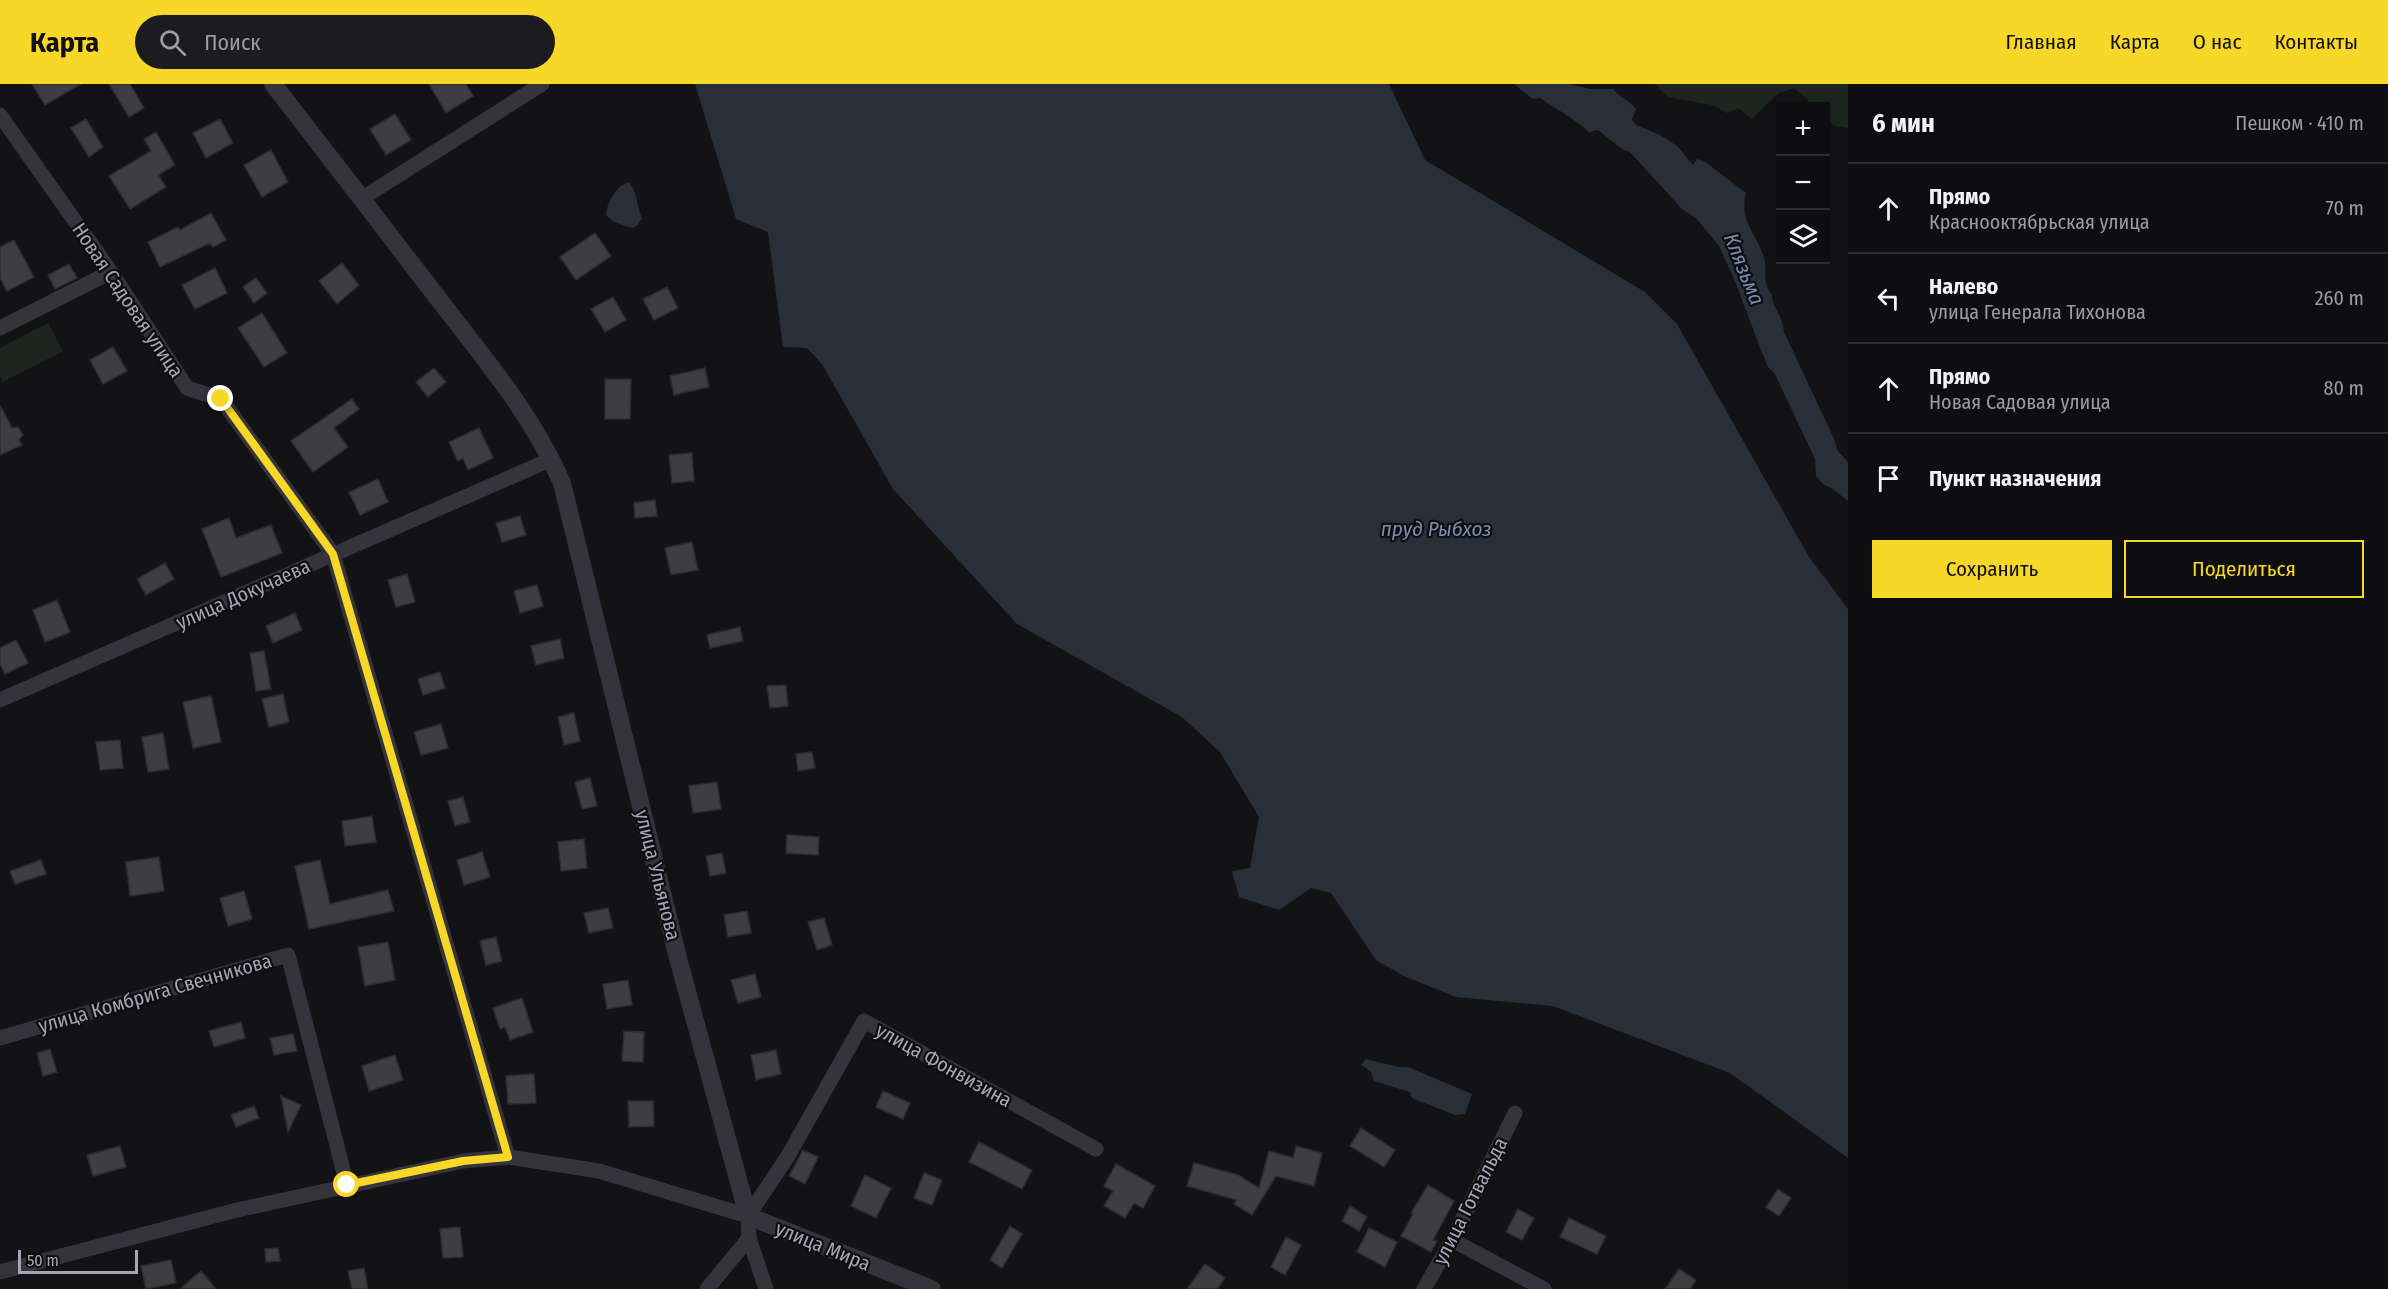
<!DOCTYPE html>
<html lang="ru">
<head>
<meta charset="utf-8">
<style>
  body { margin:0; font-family:"Fira Sans Condensed",sans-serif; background:#1c1c1e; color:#f1f3f6 }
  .controls { position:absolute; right:18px; top:18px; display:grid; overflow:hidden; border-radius:0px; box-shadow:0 6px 24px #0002 }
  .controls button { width:54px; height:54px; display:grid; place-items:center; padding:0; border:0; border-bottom:2px solid #2e2e30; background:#0e0e10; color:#f1f3f6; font:30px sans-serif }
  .scale { position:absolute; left:18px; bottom:15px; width:120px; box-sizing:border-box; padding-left:6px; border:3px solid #a4a6b6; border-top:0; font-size:16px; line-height:21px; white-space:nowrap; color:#a4a6b6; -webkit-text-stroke:4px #0e0e10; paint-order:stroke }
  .stop { position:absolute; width:18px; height:18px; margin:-14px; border:4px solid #f7d728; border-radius:50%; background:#fff }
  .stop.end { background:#f7d728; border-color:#fff; box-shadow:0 2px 6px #0008 }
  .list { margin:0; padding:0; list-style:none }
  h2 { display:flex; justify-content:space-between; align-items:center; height:78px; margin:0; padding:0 24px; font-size:26px }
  h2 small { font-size:20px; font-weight:400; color:#9b9c9f }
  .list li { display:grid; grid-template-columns:39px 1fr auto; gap:18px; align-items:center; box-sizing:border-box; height:90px; padding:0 24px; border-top:2px solid #2e2e30 }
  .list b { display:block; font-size:22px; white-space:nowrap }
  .list p { margin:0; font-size:20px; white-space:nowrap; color:#9b9c9f }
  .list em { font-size:20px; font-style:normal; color:#9b9c9f }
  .actions { display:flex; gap:12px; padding:18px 24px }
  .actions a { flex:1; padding:14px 0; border:2px solid #f7d728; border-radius:0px; text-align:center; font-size:21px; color:#f7d728 }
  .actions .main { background:#f7d728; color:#111 }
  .icon { flex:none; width:33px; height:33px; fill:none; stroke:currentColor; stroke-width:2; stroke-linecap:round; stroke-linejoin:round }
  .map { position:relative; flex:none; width:1848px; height:1205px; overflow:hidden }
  header { display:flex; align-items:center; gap:36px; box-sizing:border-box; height:84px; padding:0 30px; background:#f7d728; color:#111 }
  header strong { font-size:28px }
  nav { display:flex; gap:33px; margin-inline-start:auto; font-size:21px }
  .search { width:420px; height:54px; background:#1c1c1e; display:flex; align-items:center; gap:15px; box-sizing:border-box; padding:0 21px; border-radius:33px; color:#9b9c9f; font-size:22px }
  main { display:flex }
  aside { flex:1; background:#0e0e10 }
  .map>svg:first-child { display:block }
  .green { fill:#1d251f }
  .water { fill:#292f39 }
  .building { fill:#3d3d42; stroke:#2d2d31; stroke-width:1.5 }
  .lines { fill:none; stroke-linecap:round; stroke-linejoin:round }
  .minor { stroke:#34343a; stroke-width:15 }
  .tertiary { stroke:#34343a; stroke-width:18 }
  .route { stroke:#f7d728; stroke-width:8 }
  .labels { text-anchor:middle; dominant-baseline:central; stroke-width:4.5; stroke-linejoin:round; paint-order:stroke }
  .street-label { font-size:20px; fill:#a4a6b6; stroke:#0e0e10 }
  .water-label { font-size:21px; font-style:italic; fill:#798db2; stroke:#0e0e10 }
</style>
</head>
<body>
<header>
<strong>Карта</strong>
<div class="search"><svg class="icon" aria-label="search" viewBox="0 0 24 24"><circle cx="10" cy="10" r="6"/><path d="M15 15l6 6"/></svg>Поиск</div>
<nav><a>Главная</a><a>Карта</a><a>О нас</a><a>Контакты</a></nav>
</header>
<main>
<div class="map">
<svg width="1848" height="1205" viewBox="0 0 1848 1205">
  <rect width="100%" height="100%" fill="#131315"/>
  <path class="green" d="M 1654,0 L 1848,0 L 1848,44 L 1834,42 L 1826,34 L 1826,22 L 1814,22 L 1794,4 L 1779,9 L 1752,35 L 1738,24 L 1727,29 L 1712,21 L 1668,13 Z
    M 48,239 L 63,267 L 3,298 L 0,292 L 0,264 Z"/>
  <path class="water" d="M 695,0 L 1389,0 L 1425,76 L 1645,208 L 1677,240 L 1809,473 L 1848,525 L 1848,1074 L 1730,989 L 1553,922 L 1456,913 L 1404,892 L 1376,876 L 1331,809 L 1311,804 L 1279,826 L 1239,813 L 1232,787 L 1250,784 L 1259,733 L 1220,668 L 1182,633 L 1017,540 L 893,405 L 822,280 L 807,264 L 783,263 L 768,148 L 736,135 Z
    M 1514,0 L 1570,0 L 1590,5 L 1613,5 C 1620,14 1629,16 1636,25 L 1632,36 L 1636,41 L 1660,51 L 1677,62 L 1693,81 L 1697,75 L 1704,77 L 1746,109 C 1739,137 1755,147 1763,171 C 1769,186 1760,195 1772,211 C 1771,221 1783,232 1784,248 L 1835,357 L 1837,366 L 1848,378 L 1848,417 L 1830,403 L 1824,401 L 1816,392 L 1815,375 L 1775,290 L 1768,283 L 1763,271 L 1735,197 L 1719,162 L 1696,134 L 1682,125 L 1630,68 L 1622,65 L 1598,46 L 1589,48 C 1574,34 1557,26 1540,14 L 1533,15 Z
    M 629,98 C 638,109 636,121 642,134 L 638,141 L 632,144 L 614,138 L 606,131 C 607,118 617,101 629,98 Z
    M 1366,975 L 1399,983 L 1408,983 L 1472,1010 L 1465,1030 L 1455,1031 L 1412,1014 L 1410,1008 L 1374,997 L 1371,988 L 1361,981 Z"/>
  <path class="building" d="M 32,0 L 81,0 L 45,21 Z
    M 109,0 L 130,0 L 144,24 L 129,33 Z
    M 429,0 L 466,0 L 473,12 L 446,29 Z
    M 395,30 L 411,56 L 386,71 L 370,45 Z
    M 86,35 L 103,63 L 89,73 L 71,44 Z
    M 220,35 L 233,59 L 206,74 L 193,49 Z
    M 156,48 L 175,81 L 158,91 L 166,103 L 130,125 L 109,92 L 151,67 L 144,55 Z
    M 271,66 L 288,98 L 262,113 L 244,81 Z
    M 211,129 L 226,156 L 213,163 L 210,159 L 160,183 L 148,158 L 178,143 L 180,146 Z
    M 595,149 L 611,172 L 576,196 L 560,173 Z
    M 14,156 L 34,193 L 7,207 L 0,194 L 0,163 Z
    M 342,179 L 359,201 L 337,220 L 319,197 Z
    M 69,180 L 77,194 L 55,205 L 48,191 Z
    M 215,184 L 227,209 L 195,225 L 182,201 Z
    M 256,194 L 267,209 L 254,219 L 243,203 Z
    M 667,203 L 678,224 L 654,236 L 643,215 Z
    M 613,213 L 626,236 L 605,248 L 591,225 Z
    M 262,229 L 287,269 L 264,283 L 238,244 Z
    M 113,263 L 127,287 L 103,300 L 90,276 Z
    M 434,284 L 446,298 L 428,313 L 416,298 Z
    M 705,284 L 709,303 L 674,311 L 670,292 Z
    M 605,295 L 631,295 L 630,335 L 605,335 Z
    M 352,315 L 359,325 L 334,344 L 348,363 L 313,388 L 291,357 Z
    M 0,321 L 12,344 L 18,343 L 23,351 L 19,356 L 22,361 L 0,371 Z
    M 479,344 L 493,374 L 468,386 L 463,374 L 458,377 L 449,358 Z
    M 692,369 L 694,397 L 672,399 L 669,371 Z
    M 378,395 L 388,418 L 360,431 L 349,408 Z
    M 655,416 L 657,432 L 635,434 L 634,419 Z
    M 520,432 L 526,451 L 502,458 L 496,439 Z
    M 229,434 L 236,454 L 271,441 L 282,469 L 221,493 L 202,445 Z
    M 692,458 L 698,486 L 671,491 L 665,464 Z
    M 165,479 L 174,495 L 146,511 L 137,495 Z
    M 407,490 L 415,518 L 396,523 L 388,496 Z
    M 537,501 L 543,522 L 520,529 L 514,507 Z
    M 57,516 L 70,548 L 45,558 L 33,526 Z
    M 295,529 L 302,546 L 273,559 L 266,542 Z
    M 740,543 L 743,557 L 710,564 L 707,551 Z
    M 560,555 L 564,574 L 536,581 L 531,562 Z
    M 16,556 L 28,579 L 5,590 L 0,580 L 0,564 Z
    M 264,567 L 271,605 L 256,607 L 250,569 Z
    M 440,588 L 445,604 L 423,611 L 418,595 Z
    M 786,601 L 788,622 L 770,624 L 767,602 Z
    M 283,610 L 289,638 L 269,643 L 262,615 Z
    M 211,612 L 221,658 L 193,664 L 183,618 Z
    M 574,629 L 580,657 L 564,661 L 558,633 Z
    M 441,640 L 448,664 L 421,671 L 414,648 Z
    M 163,649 L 169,685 L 148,688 L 142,653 Z
    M 120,656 L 123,684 L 100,686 L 96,658 Z
    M 812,668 L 815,684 L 798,687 L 796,670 Z
    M 590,694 L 597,722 L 582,725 L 575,698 Z
    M 717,698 L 721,725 L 693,729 L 689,702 Z
    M 463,713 L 470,738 L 455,742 L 448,717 Z
    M 372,732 L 376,758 L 345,762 L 342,737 Z
    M 787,751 L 819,753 L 818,771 L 786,769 Z
    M 584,755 L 587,784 L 561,787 L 558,758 Z
    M 482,768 L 490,793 L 464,801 L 457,776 Z
    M 722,769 L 726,789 L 710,792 L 706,772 Z
    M 159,773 L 164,807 L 130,812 L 126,778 Z
    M 41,776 L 46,790 L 15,800 L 10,787 Z
    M 320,776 L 330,820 L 388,806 L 394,827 L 309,845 L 295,782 Z
    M 244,807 L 252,835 L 228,842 L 220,814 Z
    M 608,824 L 613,844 L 589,849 L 584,829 Z
    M 747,827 L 751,849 L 728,853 L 724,831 Z
    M 824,834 L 832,861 L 817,866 L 808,838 Z
    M 496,853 L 502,877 L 486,881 L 480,857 Z
    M 388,858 L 395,896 L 365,902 L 358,863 Z
    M 755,890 L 761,913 L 738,919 L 731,896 Z
    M 628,896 L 632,921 L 607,925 L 603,900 Z
    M 522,914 L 533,948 L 510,956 L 505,943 L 500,945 L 493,924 Z
    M 241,938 L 245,954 L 214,963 L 209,947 Z
    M 624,947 L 644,948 L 643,978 L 622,977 Z
    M 293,950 L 297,967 L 274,971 L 270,954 Z
    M 50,965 L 57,988 L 43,992 L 37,969 Z
    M 776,966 L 781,990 L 756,996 L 751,971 Z
    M 395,971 L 403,996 L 369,1007 L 362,982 Z
    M 534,990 L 536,1019 L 508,1020 L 506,992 Z
    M 883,1007 L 910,1019 L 903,1035 L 876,1023 Z
    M 281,1012 L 301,1021 L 288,1048 Z
    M 628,1017 L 653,1017 L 654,1042 L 629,1043 Z
    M 254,1022 L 259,1034 L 236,1043 L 231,1031 Z
    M 1361,1044 L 1395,1066 L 1384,1083 L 1350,1062 Z
    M 979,1058 L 1032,1086 L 1022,1105 L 969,1078 Z
    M 120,1062 L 126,1083 L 93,1092 L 87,1071 Z
    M 1296,1062 L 1322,1069 L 1314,1102 L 1276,1092 L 1252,1131 L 1234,1120 L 1237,1116 L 1187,1102 L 1194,1079 L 1238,1091 L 1259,1104 L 1269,1067 L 1293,1074 Z
    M 803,1066 L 818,1073 L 805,1100 L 789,1092 Z
    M 1116,1080 L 1155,1102 L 1143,1124 L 1134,1119 L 1125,1134 L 1104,1122 L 1113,1107 L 1104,1102 Z
    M 924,1089 L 942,1096 L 932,1121 L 914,1114 Z
    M 865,1091 L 891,1104 L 876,1134 L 851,1122 Z
    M 1428,1101 L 1454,1117 L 1433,1156 L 1437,1157 L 1431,1168 L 1401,1152 L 1413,1130 L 1411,1129 Z
    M 1778,1105 L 1791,1114 L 1779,1132 L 1766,1123 Z
    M 1350,1122 L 1367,1133 L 1359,1147 L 1342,1137 Z
    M 1518,1125 L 1534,1134 L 1522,1156 L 1506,1148 Z
    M 1569,1134 L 1606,1152 L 1597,1170 L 1560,1153 Z
    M 1010,1142 L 1022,1150 L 1002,1184 L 990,1176 Z
    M 460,1143 L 463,1173 L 443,1174 L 440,1145 Z
    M 1369,1144 L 1397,1158 L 1385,1183 L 1357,1168 Z
    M 1286,1153 L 1301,1161 L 1285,1191 L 1271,1183 Z
    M 278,1164 L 280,1177 L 266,1178 L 265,1165 Z
    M 171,1176 L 176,1199 L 146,1205 L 141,1182 Z
    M 1205,1180 L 1225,1194 L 1217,1205 L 1187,1205 Z
    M 364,1184 L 368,1205 L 352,1205 L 348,1187 Z
    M 1679,1185 L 1696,1196 L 1690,1205 L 1665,1205 Z
    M 201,1187 L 216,1205 L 180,1205 Z"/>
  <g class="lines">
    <path class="minor" d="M 0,31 L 111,188 L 187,304 L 221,315 L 333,470 L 508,1073
      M 361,115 L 542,0
      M 0,244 L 111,188
      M 0,616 L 552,375
      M 0,954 L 288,871 L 347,1101
      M 748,1132 L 788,1072 L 864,937 L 1096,1065
      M 748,1132 L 749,1154 L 766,1205
      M 1452,1156 L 1544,1205
      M 0,1188 L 237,1126 L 463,1077 L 508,1073 L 599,1087 L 748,1132
      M 707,1205 L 749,1154
      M 1424,1205 L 1452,1156 L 1515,1029"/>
    <path class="tertiary" d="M 273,0 C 329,72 385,145 440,217 C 485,275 533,332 562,399 L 678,874 L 748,1132 L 932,1205"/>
  </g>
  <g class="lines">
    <path class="route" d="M 221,315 L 333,470 L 508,1073 L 463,1077 L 347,1101"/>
  </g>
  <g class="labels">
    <g class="street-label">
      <text transform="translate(128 216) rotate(56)">Новая Садовая улица</text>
      <text transform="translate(243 510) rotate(-24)">улица Докучаева</text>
      <text transform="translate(658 791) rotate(76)">улица Ульянова</text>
      <text transform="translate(155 909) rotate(-16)">улица Комбрига Свечникова</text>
      <text transform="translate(944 981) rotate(29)">улица Фонвизина</text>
      <text transform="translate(1470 1117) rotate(-63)">улица Готвальда</text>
      <text transform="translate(823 1162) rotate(22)">улица Мира</text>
    </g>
    <g class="water-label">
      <text transform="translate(1744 185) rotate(68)">Клязьма</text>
      <text x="1436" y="445">пруд Рыбхоз</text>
    </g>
  </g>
</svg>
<div class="controls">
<button>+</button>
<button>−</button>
<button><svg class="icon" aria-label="layers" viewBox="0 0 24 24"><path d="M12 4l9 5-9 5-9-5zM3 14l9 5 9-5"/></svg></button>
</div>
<div class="scale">50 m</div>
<div class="stop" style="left:347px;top:1101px"></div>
<div class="stop end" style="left:221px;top:315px"></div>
</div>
<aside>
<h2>6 мин<small>Пешком · 410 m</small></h2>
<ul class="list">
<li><svg class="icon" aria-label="ahead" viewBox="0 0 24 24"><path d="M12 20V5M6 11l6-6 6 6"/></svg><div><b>Прямо</b><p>Краснооктябрьская улица</p></div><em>70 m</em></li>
<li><svg class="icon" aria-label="left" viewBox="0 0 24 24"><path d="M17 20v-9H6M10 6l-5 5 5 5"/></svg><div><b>Налево</b><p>улица Генерала Тихонова</p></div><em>260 m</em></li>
<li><svg class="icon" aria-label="ahead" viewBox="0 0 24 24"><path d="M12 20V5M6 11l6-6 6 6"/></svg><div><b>Прямо</b><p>Новая Садовая улица</p></div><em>80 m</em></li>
<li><svg class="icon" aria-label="arrive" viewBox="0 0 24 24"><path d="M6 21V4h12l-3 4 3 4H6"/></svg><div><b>Пункт назначения</b></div></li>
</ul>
<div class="actions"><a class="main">Сохранить</a><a>Поделиться</a></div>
</aside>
</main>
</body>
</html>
